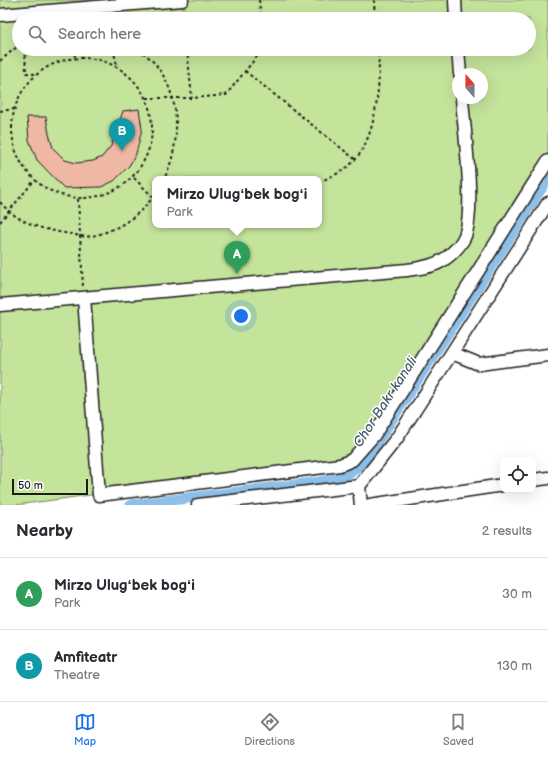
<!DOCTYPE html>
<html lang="en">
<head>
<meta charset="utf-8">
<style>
  body { margin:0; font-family:"Balsamiq Sans",sans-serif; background:#f2f2f3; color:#2b2b33 }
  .controls { position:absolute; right:12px; bottom:12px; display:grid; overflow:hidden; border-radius:8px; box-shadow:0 4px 16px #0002 }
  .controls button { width:36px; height:36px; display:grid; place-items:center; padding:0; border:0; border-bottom:1px solid #e1e1e2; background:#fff; color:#2b2b33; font:20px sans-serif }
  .compass { position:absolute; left:452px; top:68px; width:36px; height:36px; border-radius:50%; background:#fff; box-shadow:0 4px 16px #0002; rotate:340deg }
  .scale { position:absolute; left:12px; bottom:10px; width:76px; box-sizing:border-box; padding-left:4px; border:2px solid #1c1c1c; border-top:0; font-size:11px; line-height:14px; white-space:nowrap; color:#1c1c1c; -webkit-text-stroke:3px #fff; paint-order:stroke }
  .you { position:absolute; left:241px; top:316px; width:14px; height:14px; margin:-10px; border:3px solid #fff; border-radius:50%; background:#1a73e8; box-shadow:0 0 0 6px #1a73e833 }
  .badge { display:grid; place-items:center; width:26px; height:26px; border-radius:50%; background:#1a73e8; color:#fff; font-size:13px; font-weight:700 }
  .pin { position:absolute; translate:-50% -33px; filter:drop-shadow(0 1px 2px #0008) }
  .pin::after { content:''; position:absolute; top:21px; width:14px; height:12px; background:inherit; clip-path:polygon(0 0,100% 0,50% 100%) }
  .popup { position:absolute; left:152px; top:176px; width:170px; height:52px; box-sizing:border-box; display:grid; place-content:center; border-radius:8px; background:#fff; filter:drop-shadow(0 1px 3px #0005); font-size:13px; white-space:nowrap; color:#7c7c81 }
  .popup b { font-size:15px; color:#2b2b33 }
  .popup::after { content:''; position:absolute; left:50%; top:100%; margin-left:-8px; border:8px solid transparent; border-top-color:#fff }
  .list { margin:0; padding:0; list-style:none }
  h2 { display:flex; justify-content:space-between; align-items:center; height:52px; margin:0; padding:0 16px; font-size:17px }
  h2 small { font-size:13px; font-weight:400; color:#7c7c81 }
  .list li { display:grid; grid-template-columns:26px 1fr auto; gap:12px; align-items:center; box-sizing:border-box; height:72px; padding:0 16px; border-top:1px solid #e1e1e2 }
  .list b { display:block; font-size:15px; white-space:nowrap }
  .list p { margin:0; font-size:13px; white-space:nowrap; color:#7c7c81 }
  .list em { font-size:13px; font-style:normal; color:#7c7c81 }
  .icon { flex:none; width:22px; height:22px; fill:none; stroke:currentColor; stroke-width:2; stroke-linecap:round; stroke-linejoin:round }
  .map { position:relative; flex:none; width:548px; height:505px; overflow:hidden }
  .search { position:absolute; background:#fff; box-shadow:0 4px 16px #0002; left:12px; right:12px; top:12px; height:44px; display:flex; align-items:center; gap:10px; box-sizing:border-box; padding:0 14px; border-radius:22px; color:#7c7c81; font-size:15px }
  .sheet { height:196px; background:#fff }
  nav { display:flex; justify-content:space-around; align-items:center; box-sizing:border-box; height:56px; border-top:1px solid #e1e1e2; background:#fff; font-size:11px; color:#7c7c81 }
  nav a { display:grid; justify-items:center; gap:2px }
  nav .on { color:#1a73e8 }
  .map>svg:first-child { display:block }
  .green { fill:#c4e39b; stroke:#70805c; fill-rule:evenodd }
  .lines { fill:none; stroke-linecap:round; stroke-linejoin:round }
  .canal { stroke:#8dbfe9; stroke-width:11 }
  .building { fill:#efb8a4; stroke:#1c1c1c }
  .minor-casing { stroke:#1c1c1c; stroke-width:15 }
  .path { stroke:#1c1c1c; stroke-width:2; stroke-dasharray:3 3; stroke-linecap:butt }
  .minor { stroke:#fff; stroke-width:12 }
  .labels { text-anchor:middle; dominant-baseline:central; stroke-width:3; stroke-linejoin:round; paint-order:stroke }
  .water-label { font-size:14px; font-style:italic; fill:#495d6e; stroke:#fff }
</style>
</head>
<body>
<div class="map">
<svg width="548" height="505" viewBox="0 0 548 505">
  <rect width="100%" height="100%" fill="#fff"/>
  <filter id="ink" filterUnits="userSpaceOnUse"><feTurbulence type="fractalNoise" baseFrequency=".025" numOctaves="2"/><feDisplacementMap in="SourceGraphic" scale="8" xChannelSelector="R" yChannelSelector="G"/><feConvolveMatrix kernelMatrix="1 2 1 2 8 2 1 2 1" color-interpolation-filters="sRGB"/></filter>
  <g filter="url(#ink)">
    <path class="green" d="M 0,0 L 548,0 L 548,154 L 495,240 L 358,448 L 343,461 L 16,505 L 0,505 ZM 19,19 L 529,19 L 529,49 L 19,49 ZM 458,74 L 482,74 L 482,98 L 458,98 ZM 155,179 L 319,179 L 319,225 L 155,225 Z"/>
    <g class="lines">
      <path class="canal" d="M 131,505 L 320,482 L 345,477 L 366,459 L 548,178"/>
    </g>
    <path class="building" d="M 139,109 L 142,129 L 136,154 L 129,166 L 114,181 L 101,187 L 64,188 L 37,160 L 29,140 L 27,117 L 46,117 L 49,134 L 53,148 L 65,160 L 76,163 L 93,161 L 102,157 L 111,146 L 123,111 Z"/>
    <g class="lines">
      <g class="minor-casing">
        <path id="minor" d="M 455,0 L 456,19
          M 0,15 L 182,0
          M 458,49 L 460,74
          M 84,298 L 99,495 L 340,465 L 352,460 L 374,435 L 548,161
          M 0,305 L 407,270 C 419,268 433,267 443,260 C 450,256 460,246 464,238 C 476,212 464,130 462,98
          M 452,353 L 479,364 L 548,355
          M 533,480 L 548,478
          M 359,486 L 361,505
          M 198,505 L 359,486 L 397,438 L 548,203
          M 370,505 L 503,485"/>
      </g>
      <path class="path" d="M 259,0 L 261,19
        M 374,0 L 375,19
        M 184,9 L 184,19
        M 25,49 L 26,73 L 35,74
        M 73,49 L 75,57
        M 113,49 L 117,65
        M 138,49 C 180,76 185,137 164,179
        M 187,49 L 192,98
        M12 128a70 70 0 1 1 140 0a70 70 0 1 1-140 0Z
        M 0,61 L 19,45
        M 245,71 L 356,160
        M 147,98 L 192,98 L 226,95 L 263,49
        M 0,111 L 14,109
        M 134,178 L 155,199
        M 319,182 C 330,177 343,172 351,164 C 377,141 381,81 378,49
        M 78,199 L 83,287
        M 0,202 C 17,222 40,229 65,233 C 74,234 83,238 92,236 C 117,231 141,215 155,194
        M 0,222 L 33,182"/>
      <use href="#minor" class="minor"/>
    </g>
  </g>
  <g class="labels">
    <g class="water-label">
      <text transform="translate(385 402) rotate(-57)">Chor Bakr kanali</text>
    </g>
  </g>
</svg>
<div class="controls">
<button><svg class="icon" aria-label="locate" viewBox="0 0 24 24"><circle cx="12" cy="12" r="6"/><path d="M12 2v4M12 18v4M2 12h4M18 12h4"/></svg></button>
</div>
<svg class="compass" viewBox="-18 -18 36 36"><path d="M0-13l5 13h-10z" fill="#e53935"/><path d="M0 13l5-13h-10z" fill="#7c7c81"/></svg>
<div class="scale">50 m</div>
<div class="you"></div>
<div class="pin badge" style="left:237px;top:274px;background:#2e9e5b">A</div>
<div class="popup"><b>Mirzo Ulugʻbek bogʻi</b>Park</div>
<div class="pin badge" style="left:122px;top:151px;background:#0f9aa8">B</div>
<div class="search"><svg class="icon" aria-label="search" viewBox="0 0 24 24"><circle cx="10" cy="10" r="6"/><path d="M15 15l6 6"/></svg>Search here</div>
</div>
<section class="sheet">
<h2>Nearby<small>2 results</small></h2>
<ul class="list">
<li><span class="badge" style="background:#2e9e5b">A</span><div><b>Mirzo Ulugʻbek bogʻi</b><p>Park</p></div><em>30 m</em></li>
<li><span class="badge" style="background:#0f9aa8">B</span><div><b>Amfiteatr</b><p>Theatre</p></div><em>130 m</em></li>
</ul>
</section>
<nav>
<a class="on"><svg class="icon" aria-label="map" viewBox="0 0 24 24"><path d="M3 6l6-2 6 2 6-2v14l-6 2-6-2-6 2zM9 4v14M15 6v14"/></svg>Map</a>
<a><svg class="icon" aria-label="directions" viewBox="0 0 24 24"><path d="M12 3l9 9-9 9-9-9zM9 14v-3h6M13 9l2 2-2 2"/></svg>Directions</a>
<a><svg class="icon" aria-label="saved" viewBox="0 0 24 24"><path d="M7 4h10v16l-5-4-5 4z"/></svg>Saved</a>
</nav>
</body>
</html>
